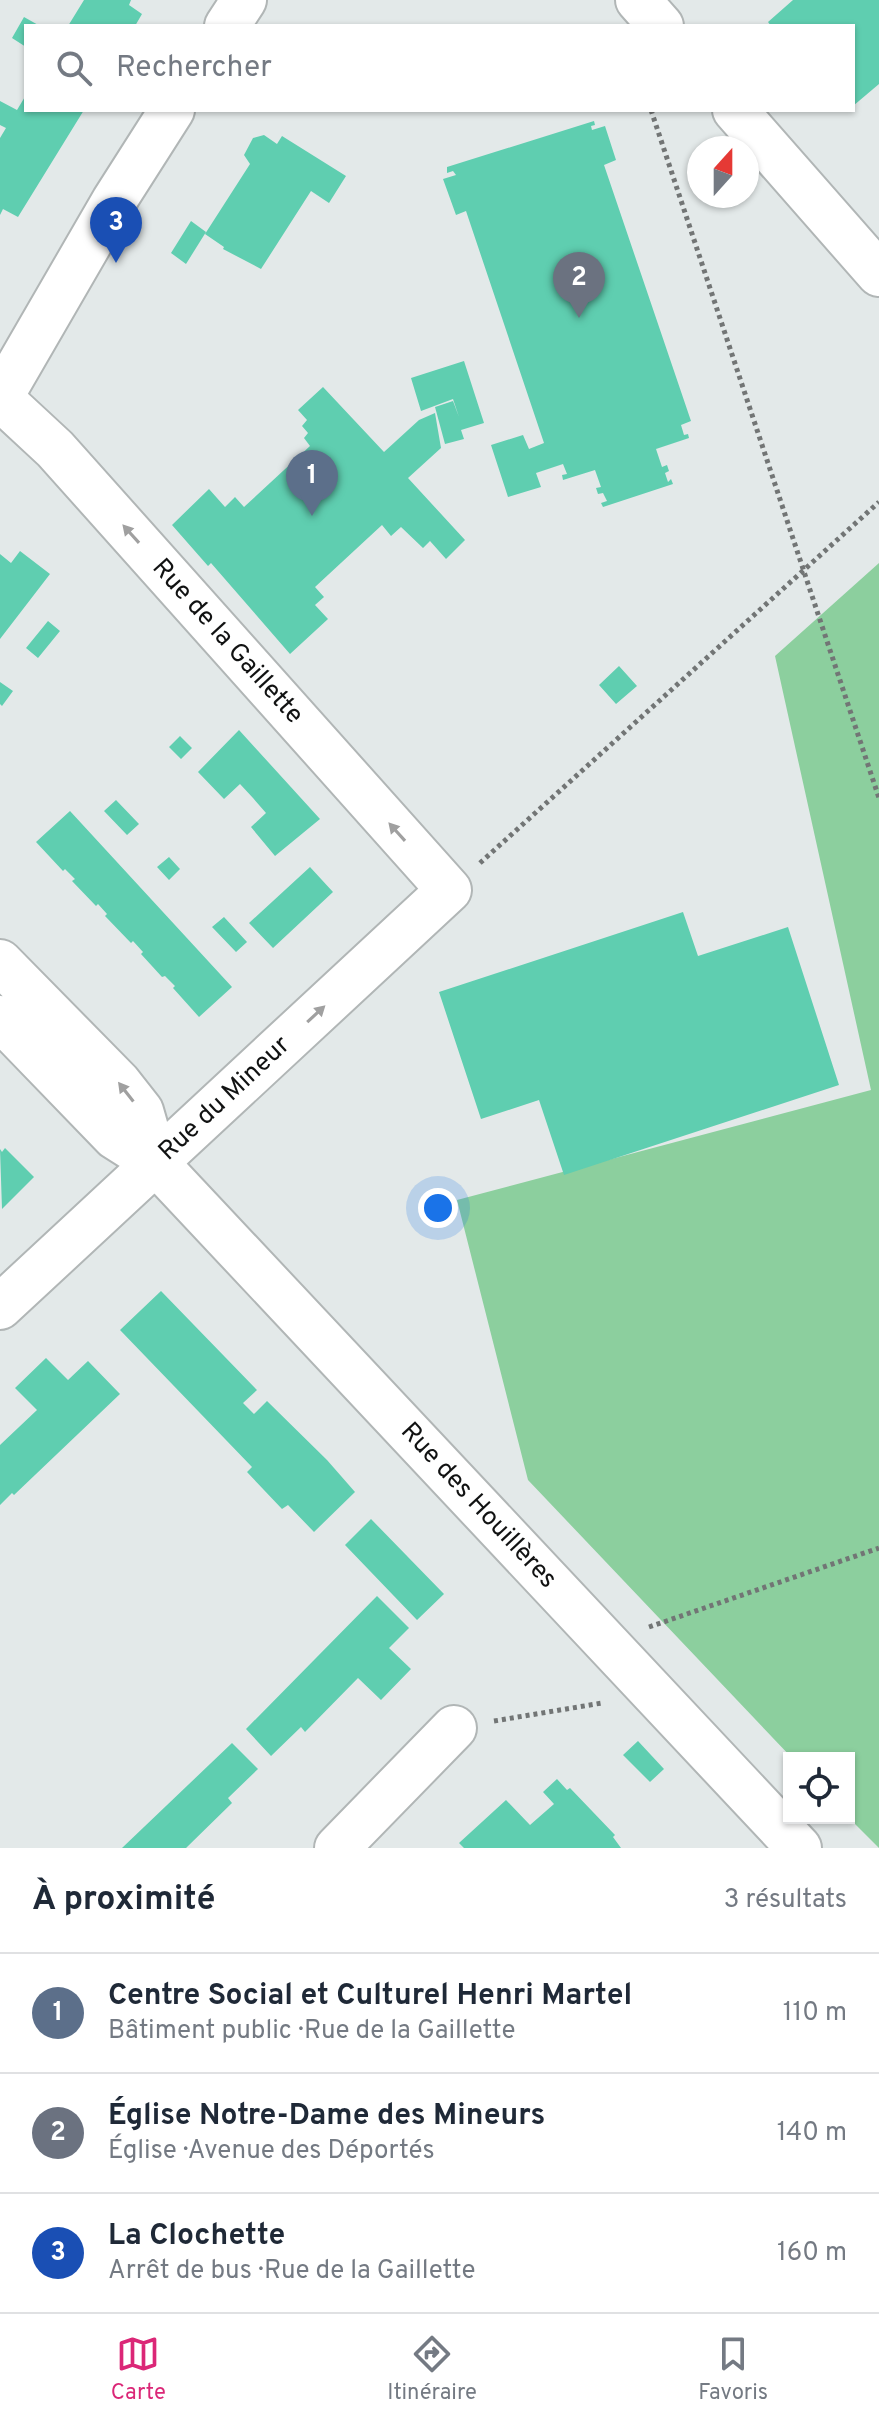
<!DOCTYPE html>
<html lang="fr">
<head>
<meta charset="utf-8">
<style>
  body { margin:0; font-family:Overpass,sans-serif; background:#f2f2f3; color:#1f2937 }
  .controls { position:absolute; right:24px; bottom:24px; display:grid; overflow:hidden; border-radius:0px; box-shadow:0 2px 6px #0004 }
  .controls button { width:72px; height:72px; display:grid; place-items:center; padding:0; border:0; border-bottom:2px solid #e0e1e3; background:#fff; color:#1f2937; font:40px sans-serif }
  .compass { position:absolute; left:687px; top:136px; width:72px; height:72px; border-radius:50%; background:#fff; box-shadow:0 2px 6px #0004; rotate:21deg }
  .you { position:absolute; left:438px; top:1208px; width:28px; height:28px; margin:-20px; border:6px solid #fff; border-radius:50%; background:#1a73e8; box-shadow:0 0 0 12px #1a73e833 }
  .badge { display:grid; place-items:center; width:52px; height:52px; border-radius:50%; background:#db2777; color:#fff; font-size:26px; font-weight:700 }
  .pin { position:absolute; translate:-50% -66px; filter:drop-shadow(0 2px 4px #0008) }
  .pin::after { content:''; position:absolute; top:42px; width:28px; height:24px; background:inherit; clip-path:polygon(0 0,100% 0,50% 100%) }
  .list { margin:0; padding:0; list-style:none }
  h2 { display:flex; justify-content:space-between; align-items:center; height:104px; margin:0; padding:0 32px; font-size:34px }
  h2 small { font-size:26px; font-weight:400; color:#747a83 }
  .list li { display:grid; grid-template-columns:52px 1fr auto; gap:24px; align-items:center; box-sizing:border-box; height:120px; padding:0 32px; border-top:2px solid #e0e1e3 }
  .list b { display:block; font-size:30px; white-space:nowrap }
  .list p { margin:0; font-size:26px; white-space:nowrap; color:#747a83 }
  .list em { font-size:26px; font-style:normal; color:#747a83 }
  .icon { flex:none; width:44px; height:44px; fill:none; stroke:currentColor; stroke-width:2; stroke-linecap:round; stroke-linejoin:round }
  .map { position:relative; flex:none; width:879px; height:1848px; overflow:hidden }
  .search { position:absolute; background:#fff; box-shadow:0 2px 6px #0004; left:24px; right:24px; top:24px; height:88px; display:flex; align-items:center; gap:20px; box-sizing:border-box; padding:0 28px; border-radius:0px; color:#747a83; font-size:30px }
  .sheet { height:464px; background:#fff }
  nav { display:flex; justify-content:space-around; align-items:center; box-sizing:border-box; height:112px; border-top:2px solid #e0e1e3; background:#fff; font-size:22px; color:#747a83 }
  nav a { display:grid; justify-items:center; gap:4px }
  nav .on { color:#db2777 }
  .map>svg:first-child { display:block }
  .green { fill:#8ccf9e }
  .building { fill:#5fceb0 }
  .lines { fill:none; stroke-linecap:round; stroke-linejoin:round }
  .street-casing { stroke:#b1b6b6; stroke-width:48 }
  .secondary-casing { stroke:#b1b6b6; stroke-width:48 }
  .path { stroke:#727575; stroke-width:5; stroke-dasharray:4 4; stroke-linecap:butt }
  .street { stroke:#fff; stroke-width:44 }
  .secondary { stroke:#fff; stroke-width:44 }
  .oneway { fill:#a0a0a0 }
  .labels { text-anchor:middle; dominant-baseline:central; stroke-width:8; stroke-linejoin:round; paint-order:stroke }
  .street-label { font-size:26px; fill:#111212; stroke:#fff }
</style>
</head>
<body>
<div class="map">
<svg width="879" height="1848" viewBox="0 0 879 1848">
  <rect width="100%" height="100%" fill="#e3e9e9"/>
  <path class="green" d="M 879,563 L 879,1848 L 849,1818 L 849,1758 L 792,1758 L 528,1480 L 457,1200 L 871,1090 L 775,656 Z"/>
  <path class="building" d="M 84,0 L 131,0 L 129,5 L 142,14 L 135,26 L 68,26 Z
    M 793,0 L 879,0 L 879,84 L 853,106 L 853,26 L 771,26 L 768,22 Z
    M 24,17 L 40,26 L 26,26 L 26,47 L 12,38 Z
    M 26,95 L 26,110 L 84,110 L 18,217 L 3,209 L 0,215 L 0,138 L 6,128 L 0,125 L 0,101 L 17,110 Z
    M 594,121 L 595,125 L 591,126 L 592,130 L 605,126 L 616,160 L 604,165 L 691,421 L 681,425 L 684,435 L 688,434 L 689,438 L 656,449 L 662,467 L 667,465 L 669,471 L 665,473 L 668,482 L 671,479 L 673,484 L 603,507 L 601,503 L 607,501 L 603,493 L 598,494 L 596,488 L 601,487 L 595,470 L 563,480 L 562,475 L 567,474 L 563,464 L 536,473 L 541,487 L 508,497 L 491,445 L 523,435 L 529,449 L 544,443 L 466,211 L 456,215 L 443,179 L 456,175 L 453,171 L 447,173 L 447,167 Z
    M 264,135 L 277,144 L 282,136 L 346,176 L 329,203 L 311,191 L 261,269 L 223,249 L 224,247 L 205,234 L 250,164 L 244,155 L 253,138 Z
    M 191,221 L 206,232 L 186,264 L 171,253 Z
    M 464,361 L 484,423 L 461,430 L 464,439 L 445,444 L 435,407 L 453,401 L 459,417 L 453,399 L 421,411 L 411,378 Z
    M 323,387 L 384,452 L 419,420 L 435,413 L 441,448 L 408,478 L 465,540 L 446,559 L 430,541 L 423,548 L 401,527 L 391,536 L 382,525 L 315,587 L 324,597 L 315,605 L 328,619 L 290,654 L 211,563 L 208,566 L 172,525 L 209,489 L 225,507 L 235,497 L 244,507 L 310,446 L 304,438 L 308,433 L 302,426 L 307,420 L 298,410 Z
    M 20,551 L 50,574 L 0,639 L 0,554 L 11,563 Z
    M 48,621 L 60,631 L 38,658 L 26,648 Z
    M 619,666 L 637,686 L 616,704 L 599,685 Z
    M 0,682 L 13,691 L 2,706 L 0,704 Z
    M 239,730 L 320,819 L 275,856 L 251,827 L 266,813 L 253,798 L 240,784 L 224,799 L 198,772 Z
    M 180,736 L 192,748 L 181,759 L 169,747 Z
    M 116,800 L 139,824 L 127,835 L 104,811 Z
    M 70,811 L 232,987 L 199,1017 L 173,988 L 175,986 L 165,976 L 162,977 L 141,954 L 143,952 L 133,941 L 131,943 L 105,916 L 107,914 L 98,904 L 96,906 L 72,881 L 75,879 L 65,869 L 63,871 L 36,842 Z
    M 169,857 L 180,869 L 169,880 L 157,867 Z
    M 310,867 L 333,892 L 273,948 L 249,923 Z
    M 683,912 L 698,956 L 788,927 L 839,1085 L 564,1175 L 539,1100 L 481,1119 L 439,992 Z
    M 224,917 L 247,942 L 236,952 L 212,927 Z
    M 5,1148 L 34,1177 L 2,1209 L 0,1149 L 2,1152 Z
    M 161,1291 L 257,1390 L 243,1403 L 254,1414 L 267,1401 L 327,1460 L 355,1492 L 314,1532 L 288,1505 L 282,1509 L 247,1472 L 252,1467 L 120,1330 Z
    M 46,1358 L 68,1380 L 88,1361 L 120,1394 L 14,1495 L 12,1493 L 0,1505 L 0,1445 L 37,1410 L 15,1388 Z
    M 371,1519 L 444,1594 L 417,1620 L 345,1545 Z
    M 377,1596 L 409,1628 L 389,1648 L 411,1669 L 381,1700 L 358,1678 L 305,1732 L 301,1727 L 271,1756 L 246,1729 Z
    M 638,1741 L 664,1769 L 650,1782 L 623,1755 Z
    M 232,1743 L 258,1769 L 228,1798 L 232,1803 L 186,1848 L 122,1848 Z
    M 557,1779 L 567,1790 L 570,1788 L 615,1835 L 613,1837 L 621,1848 L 464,1848 L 459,1843 L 506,1800 L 530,1825 L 554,1804 L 543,1792 Z"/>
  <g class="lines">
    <g class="street-casing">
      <path id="street" d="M 0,398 L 55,449 L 449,890 L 0,1307
        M 0,962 L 119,1083 L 141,1111 L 156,1163
        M 0,1018 L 115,1137 L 156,1163 L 799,1848
        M 337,1848 L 454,1728"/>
    </g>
    <g class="secondary-casing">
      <path id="secondary" d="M 638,0 L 661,26
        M 227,26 L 244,0
        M 735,110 L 879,274
        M 0,398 L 114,201 L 172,110"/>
    </g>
    <path class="path" d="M 651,110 L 879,798
      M 480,863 L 879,502
      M 649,1627 L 879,1548
      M 494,1721 L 602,1703"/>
    <use href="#street" class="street"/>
    <use href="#secondary" class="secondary"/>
  </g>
  <defs><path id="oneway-solid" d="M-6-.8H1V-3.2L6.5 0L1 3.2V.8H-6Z" transform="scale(2)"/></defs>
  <g class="oneway">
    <use href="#oneway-solid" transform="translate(131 534) rotate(-132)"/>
    <use href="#oneway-solid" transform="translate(397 832) rotate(-132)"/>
    <use href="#oneway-solid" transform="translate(316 1014) rotate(-43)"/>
    <use href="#oneway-solid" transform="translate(126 1092) rotate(-128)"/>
  </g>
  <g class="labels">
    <g class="street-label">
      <text transform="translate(227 642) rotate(48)">Rue de la Gaillette</text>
      <text transform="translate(225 1099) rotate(-43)">Rue du Mineur</text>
      <text transform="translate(478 1506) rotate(47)">Rue des Houillères</text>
    </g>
  </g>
</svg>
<div class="controls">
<button><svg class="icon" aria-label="locate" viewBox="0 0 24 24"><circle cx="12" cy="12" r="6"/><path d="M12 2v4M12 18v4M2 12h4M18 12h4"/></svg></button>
</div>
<svg class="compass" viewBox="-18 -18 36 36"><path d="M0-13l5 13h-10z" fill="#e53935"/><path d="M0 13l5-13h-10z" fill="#747a83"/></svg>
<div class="you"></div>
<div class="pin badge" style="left:312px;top:516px;background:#5c6f8a">1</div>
<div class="pin badge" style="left:579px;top:318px;background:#6b7280">2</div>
<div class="pin badge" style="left:116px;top:263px;background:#1a4fb4">3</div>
<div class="search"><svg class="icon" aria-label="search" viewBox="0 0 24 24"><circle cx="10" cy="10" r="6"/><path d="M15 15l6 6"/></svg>Rechercher</div>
</div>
<section class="sheet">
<h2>À proximité<small>3 résultats</small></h2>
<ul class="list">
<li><span class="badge" style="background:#5c6f8a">1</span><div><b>Centre Social et Culturel Henri Martel</b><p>Bâtiment public · Rue de la Gaillette</p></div><em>110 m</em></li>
<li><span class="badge" style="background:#6b7280">2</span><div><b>Église Notre-Dame des Mineurs</b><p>Église · Avenue des Déportés</p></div><em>140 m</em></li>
<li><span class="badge" style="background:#1a4fb4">3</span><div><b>La Clochette</b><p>Arrêt de bus · Rue de la Gaillette</p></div><em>160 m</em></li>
</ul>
</section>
<nav>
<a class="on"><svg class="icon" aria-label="map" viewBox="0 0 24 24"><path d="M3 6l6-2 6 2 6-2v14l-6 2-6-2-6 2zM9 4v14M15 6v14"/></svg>Carte</a>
<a><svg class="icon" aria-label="directions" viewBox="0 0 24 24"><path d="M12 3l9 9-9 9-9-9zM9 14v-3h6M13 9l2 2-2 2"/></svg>Itinéraire</a>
<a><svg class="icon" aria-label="saved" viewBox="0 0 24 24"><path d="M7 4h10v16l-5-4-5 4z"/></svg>Favoris</a>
</nav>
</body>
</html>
